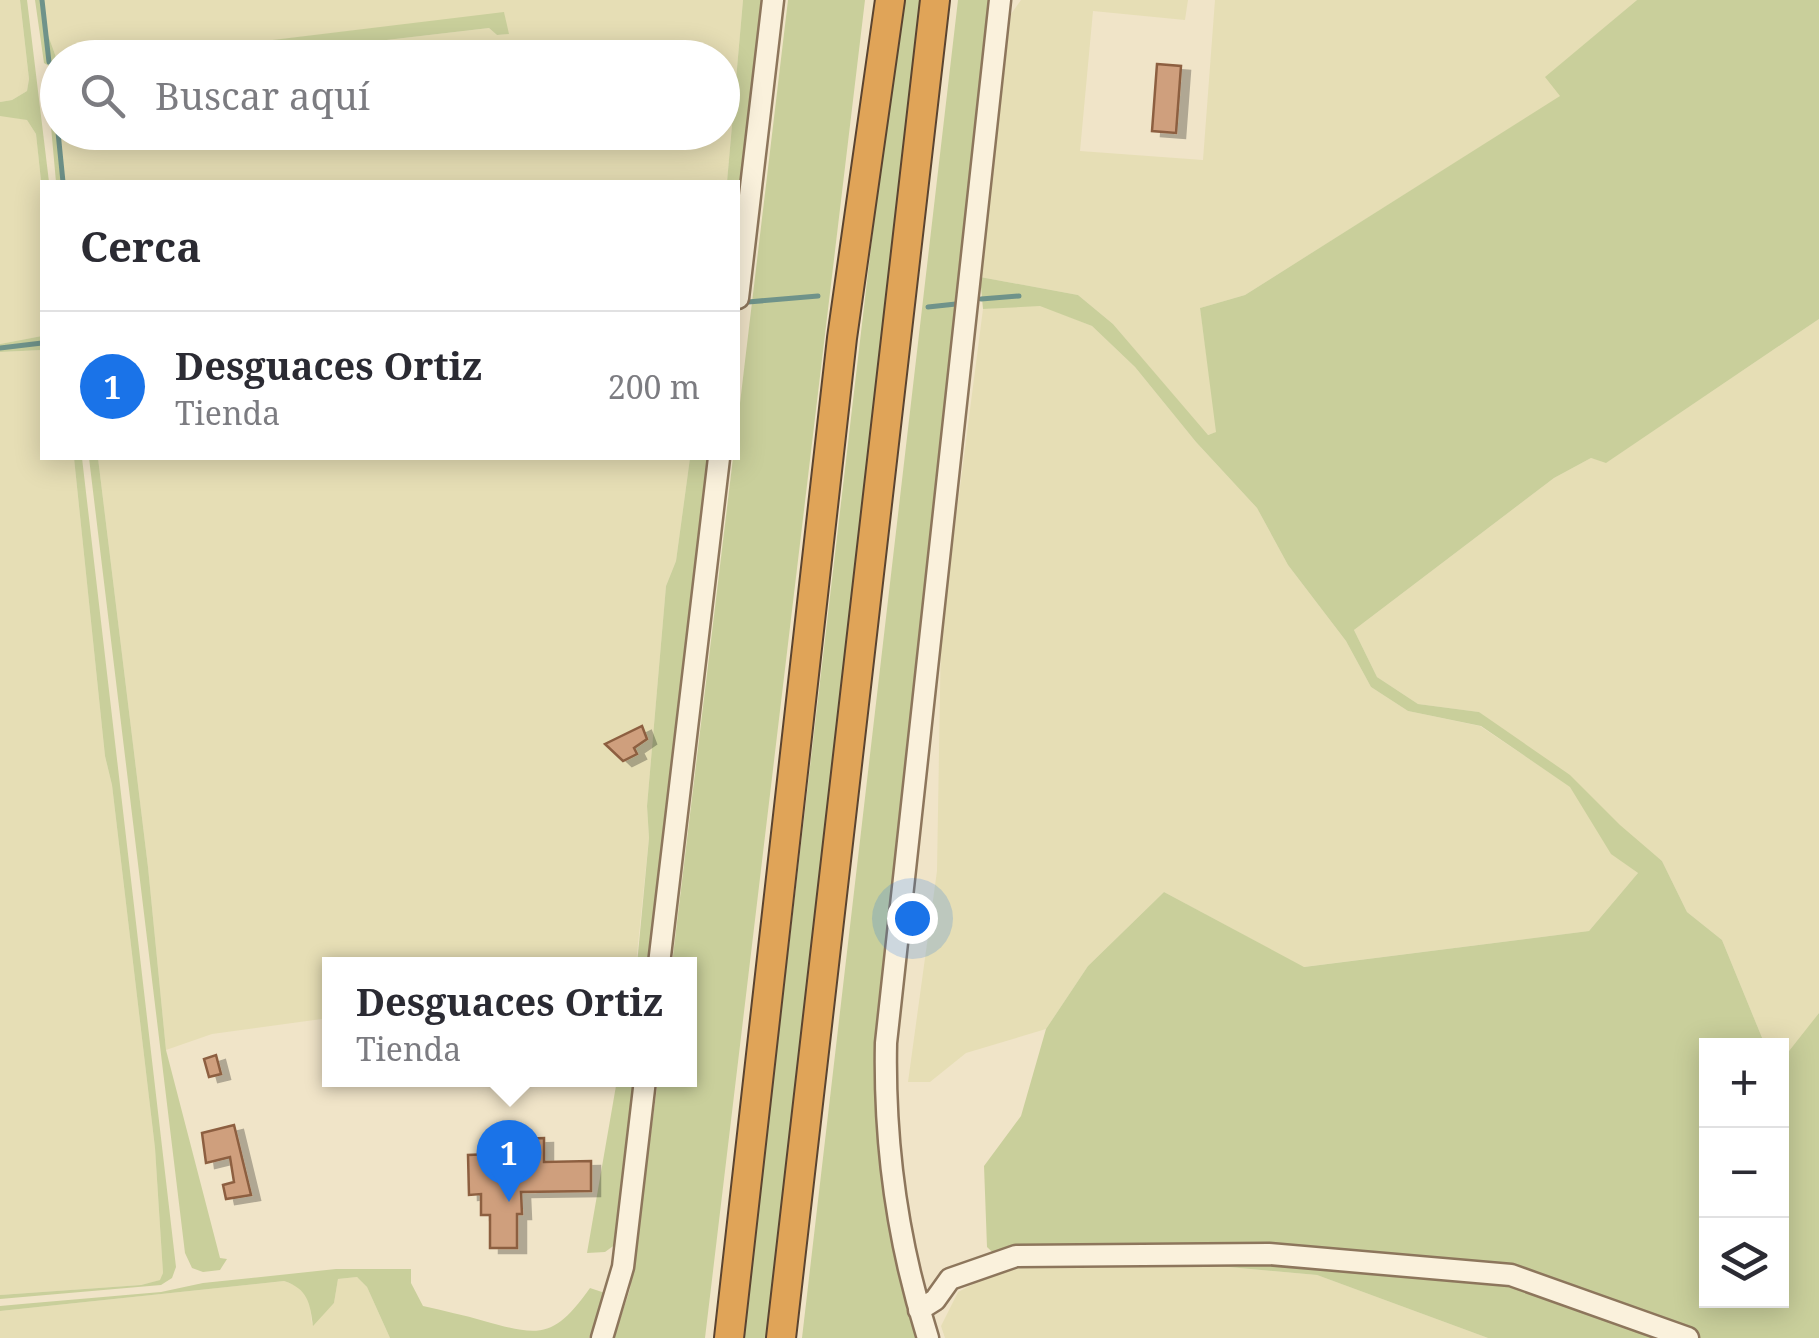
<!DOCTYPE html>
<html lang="es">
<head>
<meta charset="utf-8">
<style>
  body { margin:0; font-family:"Noto Serif",serif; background:#f2f2f3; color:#2b2b33 }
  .controls { position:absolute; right:30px; bottom:30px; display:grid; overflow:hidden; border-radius:0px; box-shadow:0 5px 25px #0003 }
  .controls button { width:90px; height:90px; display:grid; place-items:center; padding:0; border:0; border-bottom:2px solid #e1e1e2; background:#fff; color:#2b2b33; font:50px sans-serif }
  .you { position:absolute; left:912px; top:918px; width:35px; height:35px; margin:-25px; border:8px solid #fff; border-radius:50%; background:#1a73e8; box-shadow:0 0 0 15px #1a73e833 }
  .badge { display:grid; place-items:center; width:65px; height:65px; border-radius:50%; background:#1a73e8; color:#fff; font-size:32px; font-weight:700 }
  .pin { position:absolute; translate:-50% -82px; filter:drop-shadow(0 2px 5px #0008) }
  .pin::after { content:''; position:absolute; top:52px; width:35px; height:30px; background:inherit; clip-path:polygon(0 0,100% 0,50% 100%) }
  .popup { position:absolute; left:322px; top:957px; width:375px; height:130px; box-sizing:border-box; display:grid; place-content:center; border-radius:0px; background:#fff; filter:drop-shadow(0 2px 8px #0005); font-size:32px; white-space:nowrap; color:#7c7c81 }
  .popup b { font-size:38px; color:#2b2b33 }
  .popup::after { content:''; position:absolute; left:50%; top:100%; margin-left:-20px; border:20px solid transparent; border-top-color:#fff }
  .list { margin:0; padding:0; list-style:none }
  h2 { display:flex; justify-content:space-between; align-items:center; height:130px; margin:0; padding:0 40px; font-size:42px }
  h2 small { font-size:32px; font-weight:400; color:#7c7c81 }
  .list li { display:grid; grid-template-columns:65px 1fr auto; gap:30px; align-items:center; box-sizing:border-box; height:150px; padding:0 40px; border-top:2px solid #e1e1e2 }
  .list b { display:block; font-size:38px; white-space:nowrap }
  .list p { margin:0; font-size:32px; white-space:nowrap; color:#7c7c81 }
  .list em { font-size:32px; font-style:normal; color:#7c7c81 }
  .icon { flex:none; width:55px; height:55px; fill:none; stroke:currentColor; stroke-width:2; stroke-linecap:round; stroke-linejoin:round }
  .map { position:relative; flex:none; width:1819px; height:1338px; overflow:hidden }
  .search { position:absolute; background:#fff; box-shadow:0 5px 25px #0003; left:40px; top:40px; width:700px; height:110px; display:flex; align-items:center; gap:25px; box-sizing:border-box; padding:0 35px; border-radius:55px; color:#7c7c81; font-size:38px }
  .panel { position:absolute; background:#fff; box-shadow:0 5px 25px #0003; left:40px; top:180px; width:700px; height:280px; border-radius:0px }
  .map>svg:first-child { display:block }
  .farmland { fill:#e6deb5 }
  .green { fill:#c9cf9b }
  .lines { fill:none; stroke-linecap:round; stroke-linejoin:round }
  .stream { stroke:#6f938a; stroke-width:5 }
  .building { fill:#cf9f7d; stroke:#8d5f41; stroke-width:2.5; filter:url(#shadow) }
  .minor-casing { stroke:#8d765c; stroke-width:25 }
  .highway-casing { stroke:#5b4430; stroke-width:32 }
  .minor { stroke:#faf1dc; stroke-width:20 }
  .highway { stroke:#e0a458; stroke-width:28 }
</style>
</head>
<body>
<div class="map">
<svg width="1819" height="1338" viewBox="0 0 1819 1338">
  <defs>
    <filter id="shadow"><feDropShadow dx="9" dy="5" stdDeviation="0" flood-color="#0004"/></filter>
  </defs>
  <rect width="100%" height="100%" fill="#f0e4c8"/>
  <path class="farmland" d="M 0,0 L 20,0 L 29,79 L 27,91 L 12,100 L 0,102 Z
    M 41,0 L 743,0 L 727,182 L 65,182 L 59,133 L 722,132 L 722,58 L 242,57 L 489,28 L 497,35 L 508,34 L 504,13 L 132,57 L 57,60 L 43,21 Z
    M 1021,0 L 1188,0 L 1185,20 L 1093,11 L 1080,151 L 1203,160 L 1215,0 L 1637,0 L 1546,77 L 1561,96 L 1245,295 L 1200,308 L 1217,432 L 1207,435 L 1113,324 L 1078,295 L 980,277 L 1011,14 Z
    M 9,115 L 27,120 L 36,134 L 42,190 L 42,336 L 0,344 L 0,116 Z
    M 1040,305 L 1092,326 L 1135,367 L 1196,442 L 1257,508 L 1288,565 L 1346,641 L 1371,687 L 1408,711 L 1480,726 L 1571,787 L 1611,853 L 1638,873 L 1589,931 L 1303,967 L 1164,892 L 1088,966 L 1046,1029 L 966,1053 L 930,1082 L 908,1082 L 937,871 L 941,634 L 983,309 Z
    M 1819,319 L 1819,1013 L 1784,1061 L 1782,1046 L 1765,1045 L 1722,940 L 1687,912 L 1662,861 L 1479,712 L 1418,704 L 1377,677 L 1354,630 L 1554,478 L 1591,458 L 1607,462 Z
    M 42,350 L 42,458 L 74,458 L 105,756 L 112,785 L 155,1148 L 163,1273 L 161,1280 L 141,1285 L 0,1295 L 0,352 Z
    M 98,458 L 690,458 L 676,561 L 666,586 L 647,806 L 649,838 L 636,964 L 329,964 L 329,1018 L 212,1034 L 166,1050 L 148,867 Z
    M 1007,1266 L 1218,1266 L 1317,1275 L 1488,1338 L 945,1338 L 941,1326 L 958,1292 Z
    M 357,1277 L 367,1287 L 390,1338 L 0,1338 L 0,1311 L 284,1281 L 297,1286 L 309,1298 L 312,1324 L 334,1303 L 338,1279 Z"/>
  <path class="green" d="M 20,0 L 27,0 L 49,182 L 42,182 L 42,190 L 36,134 L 27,120 L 0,116 L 0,102 L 12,100 L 27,91 L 29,79 Z
    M 35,0 L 41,0 L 43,21 L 57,60 L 55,97 L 65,182 L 56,182 L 47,82 L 54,78 L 54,69 L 44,63 Z
    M 743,0 L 763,0 L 738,209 L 738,182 L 727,182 Z
    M 788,0 L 865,0 L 705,1338 L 614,1338 L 630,1289 L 658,1080 L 689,1080 L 689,964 L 672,964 L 733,458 L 738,458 L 738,420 Z
    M 900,0 L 921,0 L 766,1338 L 743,1338 Z
    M 958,0 L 991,0 L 878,1030 C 877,1058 875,1087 876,1116 C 879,1192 899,1266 921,1338 L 802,1338 Z
    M 1637,0 L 1819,0 L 1819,319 L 1606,463 L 1591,458 L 1554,478 L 1354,630 L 1377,677 L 1418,704 L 1479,712 L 1570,775 L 1620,825 L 1662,861 L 1687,912 L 1722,940 L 1765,1045 L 1706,1046 L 1706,1300 L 1782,1300 L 1782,1060 L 1819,1013 L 1819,1338 L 1488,1338 L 1317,1275 L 1218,1266 L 1007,1266 L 987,1247 L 984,1166 L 1021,1116 L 1046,1029 L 1088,966 L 1164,892 L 1304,967 L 1589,931 L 1638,873 L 1611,854 L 1570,787 L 1481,726 L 1408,711 L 1371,687 L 1346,641 L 1288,565 L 1257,508 L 1196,442 L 1135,367 L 1092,326 L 1040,306 L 983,309 L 980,277 L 1078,295 L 1113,324 L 1208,435 L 1216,432 L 1200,308 L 1245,295 L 1560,96 L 1545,77 Z
    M 504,12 L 509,34 L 497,35 L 489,28 L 242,57 L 132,57 Z
    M 42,336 L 42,350 L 0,352 L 0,344 Z
    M 74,458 L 82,458 L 176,1267 L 172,1278 L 161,1285 L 0,1299 L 0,1295 L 141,1285 L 160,1280 L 163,1273 L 155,1148 L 112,785 L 105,756 Z
    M 89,458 L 98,458 L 148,867 L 166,1050 L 220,1258 L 227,1259 L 220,1270 L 203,1272 L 192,1268 L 185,1253 Z
    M 690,458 L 709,458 L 651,964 L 637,964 L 649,838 L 647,806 L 666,586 L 676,561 Z
    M 617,1080 L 638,1080 L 616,1244 L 605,1252 L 587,1253 Z
    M 336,1269 L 411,1269 L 411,1283 L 423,1306 C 444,1311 464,1315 484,1321 C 541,1337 554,1338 590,1288 L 605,1293 L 589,1338 L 390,1338 L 367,1287 L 357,1277 L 338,1279 L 334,1303 L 313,1326 C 310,1303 308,1289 284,1281 L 0,1311 L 0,1306 L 22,1304 L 161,1292 L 203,1283 Z"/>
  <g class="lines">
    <path class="stream" d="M 42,0 L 49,62
      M 53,85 L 58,129
      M 58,132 L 63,182
      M 981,299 L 1019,296
      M 748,302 L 818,296
      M 928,307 L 956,304
      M 0,348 L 42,343"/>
  </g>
  <path class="building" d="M 1157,64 L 1181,66 L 1176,133 L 1152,131 Z
    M 642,726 L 647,739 L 634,748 L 637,754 L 623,761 L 605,744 Z
    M 216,1055 L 221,1074 L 209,1077 L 204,1059 Z
    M 234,1125 L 251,1195 L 226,1199 L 223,1185 L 234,1182 L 230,1157 L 206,1163 L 202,1133 Z
    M 544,1138 L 544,1162 L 591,1161 L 591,1191 L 521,1192 L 522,1214 L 517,1214 L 517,1248 L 490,1248 L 490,1215 L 481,1215 L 481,1194 L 469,1195 L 468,1155 L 519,1153 L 519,1139 Z"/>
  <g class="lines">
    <g class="minor-casing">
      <path id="minor" d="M 738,298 L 773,0
        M 659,964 L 719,458
        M 919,1310 L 935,1300 L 950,1279 L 1016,1256 L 1269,1254 L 1511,1275 L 1688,1338
        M 602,1338 L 623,1267 L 645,1080
        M 928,1338 C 897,1241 884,1144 886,1043 L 1000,0"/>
    </g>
    <g class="highway-casing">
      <path id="highway" d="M 729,1338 L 842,338 L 890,0
        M 781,1338 L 935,0"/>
    </g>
    <use href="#minor" class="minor"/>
    <use href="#highway" class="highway"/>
  </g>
</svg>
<div class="controls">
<button>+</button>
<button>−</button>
<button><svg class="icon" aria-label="layers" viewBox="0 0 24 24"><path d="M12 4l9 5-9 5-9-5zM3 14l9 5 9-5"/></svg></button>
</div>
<div class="you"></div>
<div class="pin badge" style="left:509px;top:1202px">1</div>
<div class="popup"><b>Desguaces Ortiz</b>Tienda</div>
<div class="search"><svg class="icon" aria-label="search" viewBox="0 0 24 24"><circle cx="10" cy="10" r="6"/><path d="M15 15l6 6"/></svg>Buscar aquí</div>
<section class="panel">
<h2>Cerca<small></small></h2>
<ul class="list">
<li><span class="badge">1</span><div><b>Desguaces Ortiz</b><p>Tienda</p></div><em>200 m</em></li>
</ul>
</section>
</div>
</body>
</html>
